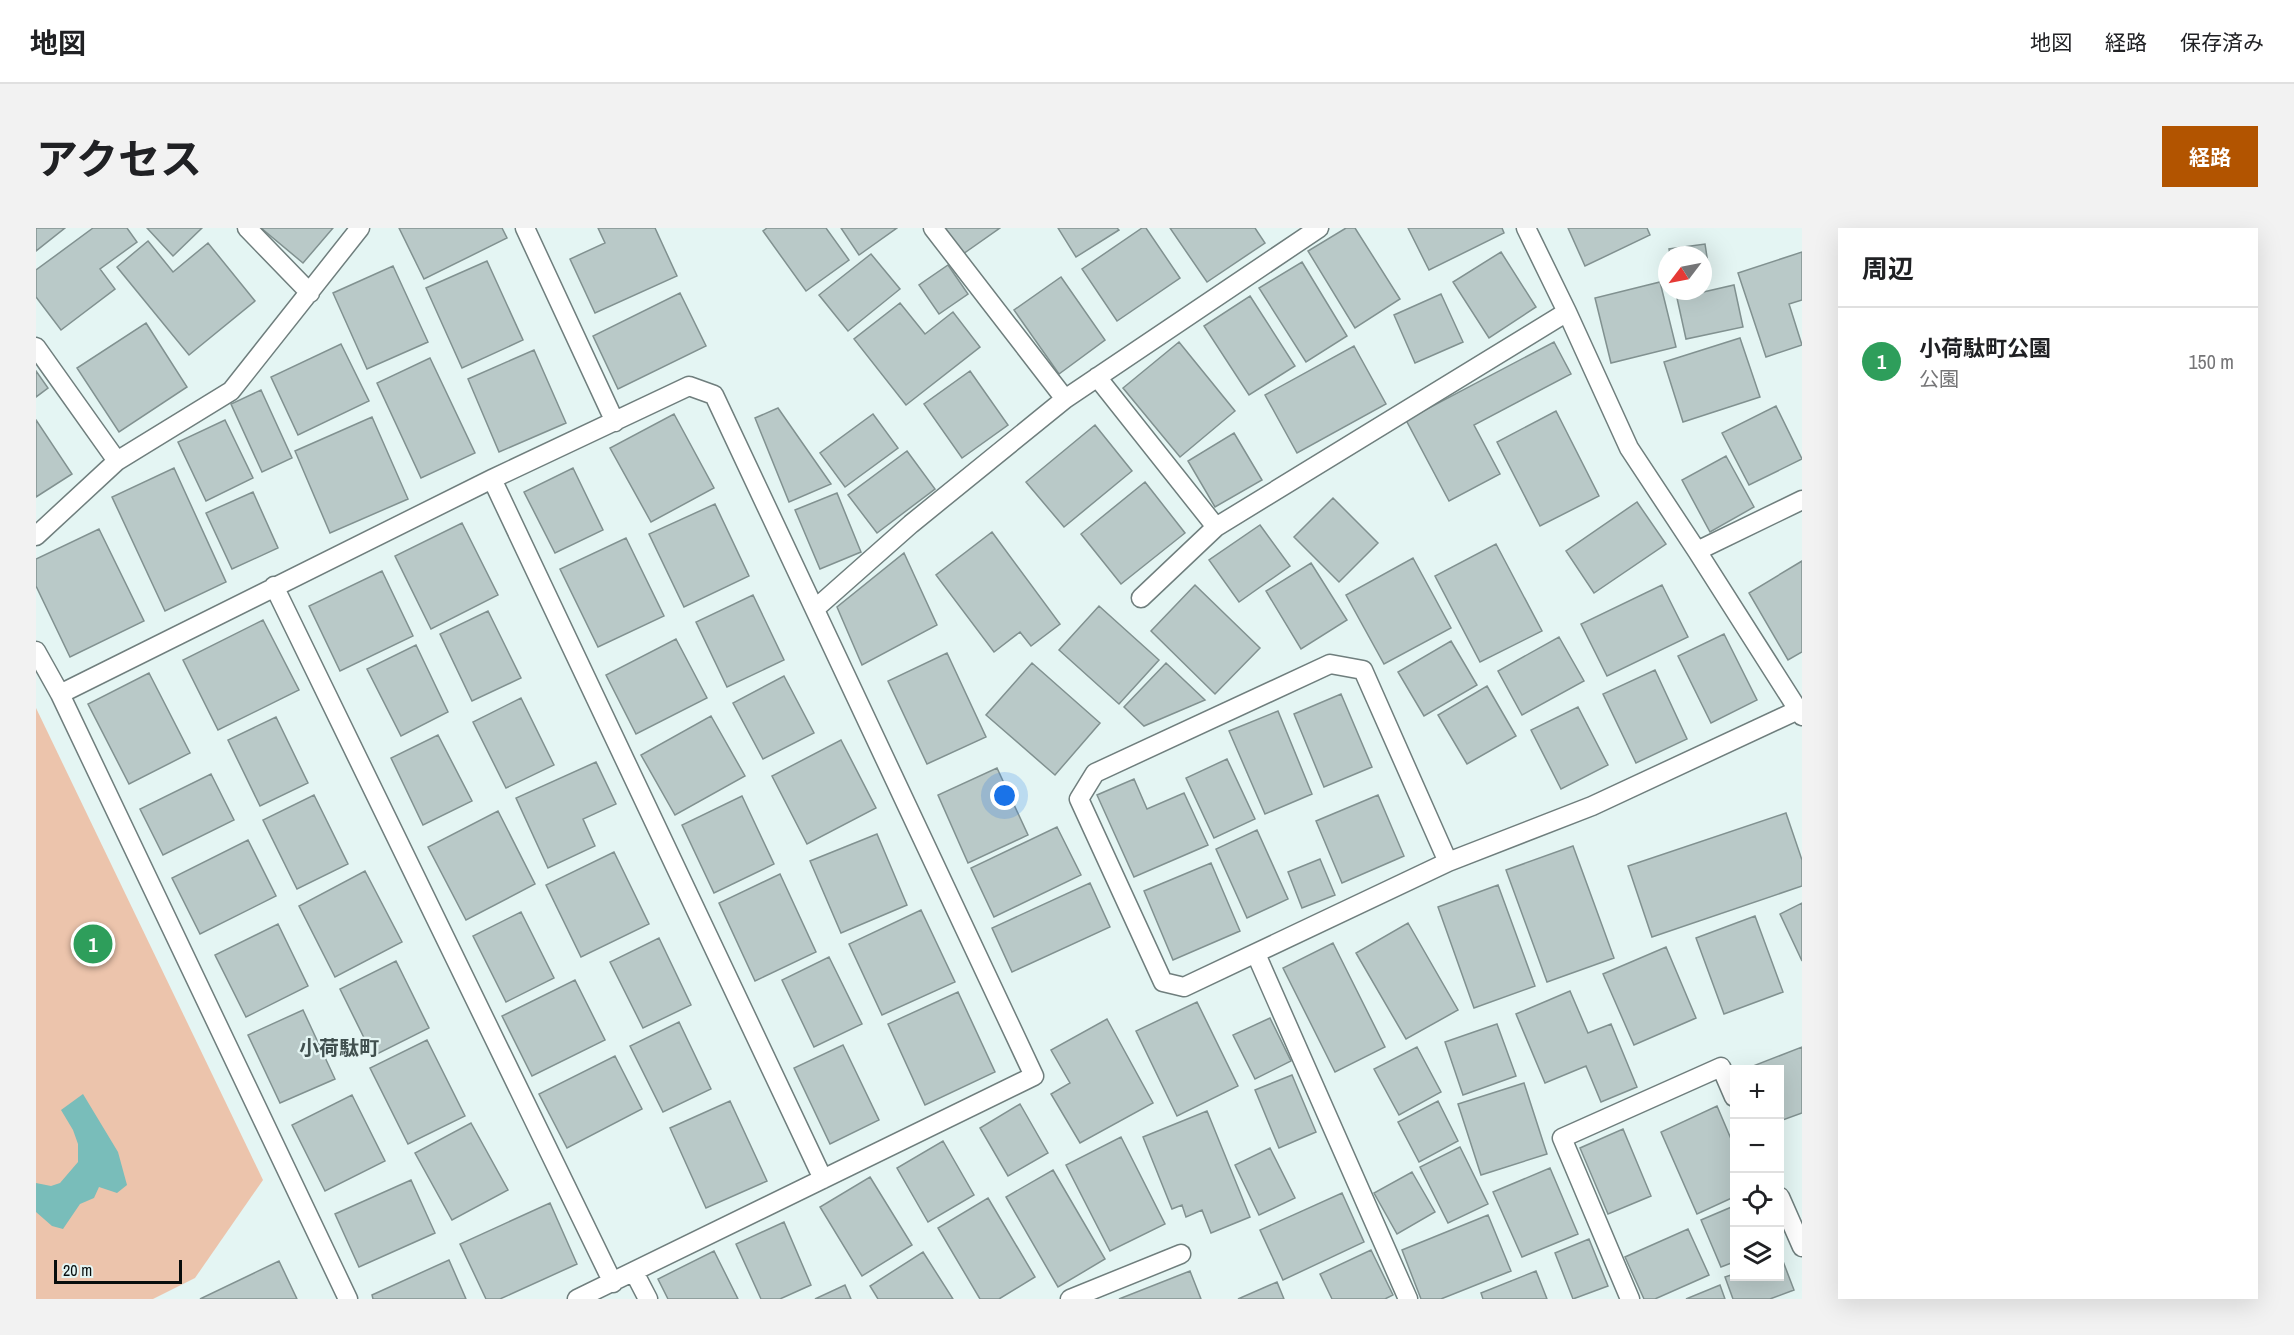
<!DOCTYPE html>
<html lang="ja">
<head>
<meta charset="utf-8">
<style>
  body { margin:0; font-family:"Archivo Narrow","Noto Sans JP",sans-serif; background:#f2f2f2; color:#202124 }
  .controls { position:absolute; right:18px; bottom:18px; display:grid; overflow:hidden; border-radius:0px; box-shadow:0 6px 24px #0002 }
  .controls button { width:54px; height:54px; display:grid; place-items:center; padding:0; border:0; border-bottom:2px solid #e0e0e0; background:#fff; color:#202124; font:30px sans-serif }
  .compass { position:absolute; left:1622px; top:18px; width:54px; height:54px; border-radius:50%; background:#fff; box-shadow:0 6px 24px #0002; rotate:238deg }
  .scale { position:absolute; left:18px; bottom:15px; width:128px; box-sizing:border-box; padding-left:6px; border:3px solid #070d0c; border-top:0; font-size:16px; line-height:21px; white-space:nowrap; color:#070d0c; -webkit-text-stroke:4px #e4f5f3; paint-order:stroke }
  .you { position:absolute; left:969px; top:568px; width:21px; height:21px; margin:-15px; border:4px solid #fff; border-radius:50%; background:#1a73e8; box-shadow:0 0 0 9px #1a73e833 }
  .badge { display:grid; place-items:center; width:39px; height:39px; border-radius:50%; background:#b25400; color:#fff; font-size:20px; font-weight:700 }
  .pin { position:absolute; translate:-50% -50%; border:3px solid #fff; box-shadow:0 2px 6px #0006 }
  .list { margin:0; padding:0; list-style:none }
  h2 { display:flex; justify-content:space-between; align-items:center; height:78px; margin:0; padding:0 24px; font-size:26px }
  h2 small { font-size:20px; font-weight:400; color:#757577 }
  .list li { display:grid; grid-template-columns:39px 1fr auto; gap:18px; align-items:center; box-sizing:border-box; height:108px; padding:0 24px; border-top:2px solid #e0e0e0 }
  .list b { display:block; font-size:22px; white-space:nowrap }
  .list p { margin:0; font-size:20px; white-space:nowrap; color:#757577 }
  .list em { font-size:20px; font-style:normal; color:#757577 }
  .icon { flex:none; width:33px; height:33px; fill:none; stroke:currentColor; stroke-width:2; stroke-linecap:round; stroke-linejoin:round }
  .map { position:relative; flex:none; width:1766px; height:1071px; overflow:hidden; border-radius:0px }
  header { display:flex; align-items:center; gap:36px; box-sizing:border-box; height:84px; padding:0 30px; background:#fff; border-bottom:2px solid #e0e0e0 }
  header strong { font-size:28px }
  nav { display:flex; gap:33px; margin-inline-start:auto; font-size:21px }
  .intro { display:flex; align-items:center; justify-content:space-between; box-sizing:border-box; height:144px; padding:0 36px }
  h1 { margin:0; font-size:42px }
  .button { padding:15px 27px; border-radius:0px; background:#b25400; color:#fff; font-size:21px; font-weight:700 }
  main { display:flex; gap:36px; padding:0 36px }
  aside { flex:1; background:#fff; border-radius:0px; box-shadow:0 6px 24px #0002 }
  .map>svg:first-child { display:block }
  .green { fill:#ecc4ac }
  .water { fill:#79bdba }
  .building { fill:#b9c9c8; stroke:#819190; stroke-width:1.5 }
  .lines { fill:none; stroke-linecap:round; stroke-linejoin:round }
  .service-casing { stroke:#6f7e7d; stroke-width:21 }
  .service { stroke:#fff; stroke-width:18 }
  .labels { text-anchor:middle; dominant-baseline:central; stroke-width:4.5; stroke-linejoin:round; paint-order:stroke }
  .neighbourhood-label { font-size:20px; font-weight:bold; fill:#41504f; stroke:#e4f5f3 }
</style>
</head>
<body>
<header>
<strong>地図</strong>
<nav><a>地図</a><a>経路</a><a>保存済み</a></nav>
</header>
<div class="intro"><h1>アクセス</h1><a class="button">経路</a></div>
<main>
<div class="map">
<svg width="1766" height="1071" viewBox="0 0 1766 1071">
  <rect width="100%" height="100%" fill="#e4f5f3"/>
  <path class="green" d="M 0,480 L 227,952 L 159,1050 L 117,1071 L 0,1071 Z"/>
  <path class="water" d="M 47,866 L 82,924 L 91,957 L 81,965 L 63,959 L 58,970 L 44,976 L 27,1001 L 16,998 L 0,984 L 0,955 L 15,958 L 24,955 L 42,934 L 42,916 L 37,902 L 25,882 Z"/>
  <path class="building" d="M 0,0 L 29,0 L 0,23 Z
    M 57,0 L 91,0 L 101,14 L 64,41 L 79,61 L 25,102 L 0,69 L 0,42 Z
    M 111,0 L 166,0 L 137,28 Z
    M 225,0 L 297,0 L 267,35 Z
    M 363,0 L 466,0 L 471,10 L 388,51 Z
    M 562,0 L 619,0 L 641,48 L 559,85 L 534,31 L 569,15 Z
    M 731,0 L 790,0 L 813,32 L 770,63 L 727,3 Z
    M 805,0 L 861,0 L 823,27 Z
    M 909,0 L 964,0 L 927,26 Z
    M 1022,0 L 1081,0 L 1083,2 L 1040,29 Z
    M 1106,0 L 1110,0 L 1144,50 L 1081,93 L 1046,41 Z
    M 1134,0 L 1219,0 L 1229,15 L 1171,54 Z
    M 1310,0 L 1319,0 L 1364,71 L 1319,100 L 1272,23 Z
    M 1372,0 L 1466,0 L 1468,5 L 1393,42 Z
    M 1532,0 L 1611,0 L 1614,7 L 1549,38 Z
    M 112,13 L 137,44 L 172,15 L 219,73 L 153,127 L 81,39 Z
    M 1669,16 L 1674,48 L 1667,49 L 1667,27 L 1634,27 L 1633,21 Z
    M 1465,24 L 1500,79 L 1453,110 L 1417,54 Z
    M 1766,24 L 1766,72 L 1753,76 L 1766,117 L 1730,129 L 1702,45 Z
    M 835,26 L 864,61 L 812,103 L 783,67 Z
    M 451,33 L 487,112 L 426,140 L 390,60 Z
    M 1266,34 L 1311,108 L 1270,134 L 1223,60 Z
    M 912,37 L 932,66 L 903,86 L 883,57 Z
    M 357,38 L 392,114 L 331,141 L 297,65 Z
    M 1025,49 L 1069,112 L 1023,146 L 978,82 Z
    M 1624,54 L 1640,119 L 1575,135 L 1559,70 Z
    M 1698,57 L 1707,99 L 1650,111 L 1641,70 Z
    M 644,65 L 670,118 L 582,161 L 557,108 Z
    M 1405,66 L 1427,114 L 1379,135 L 1358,87 Z
    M 1214,68 L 1259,138 L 1213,167 L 1168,98 Z
    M 864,75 L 889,106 L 917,84 L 944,119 L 870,177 L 818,111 Z
    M 110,95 L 151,159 L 83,204 L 41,140 Z
    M 1704,110 L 1724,169 L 1647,194 L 1628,134 Z
    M 1143,114 L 1199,183 L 1144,229 L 1087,160 Z
    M 1518,114 L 1535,146 L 1438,197 L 1464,246 L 1413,273 L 1370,192 Z
    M 305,116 L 333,173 L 262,207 L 235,149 Z
    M 1318,118 L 1350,176 L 1261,225 L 1229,167 Z
    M 498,122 L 530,195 L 463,224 L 432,151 Z
    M 394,130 L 439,225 L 385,250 L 341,155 Z
    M 0,143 L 12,160 L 0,169 Z
    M 934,143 L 972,197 L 926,230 L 888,176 Z
    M 225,162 L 256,230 L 226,244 L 195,176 Z
    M 1740,178 L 1766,231 L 1713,257 L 1686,205 Z
    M 742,180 L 795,256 L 753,274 L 719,190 Z
    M 1520,183 L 1563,268 L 1504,298 L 1461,214 Z
    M 638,186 L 678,260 L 615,294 L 574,220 Z
    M 837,186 L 862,220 L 809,259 L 784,225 Z
    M 336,189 L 372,271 L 294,305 L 259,223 Z
    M 0,192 L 36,246 L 0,269 Z
    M 189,192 L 217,250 L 170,273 L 142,214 Z
    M 1059,197 L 1096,243 L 1028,299 L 990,254 Z
    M 1198,205 L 1226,252 L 1179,279 L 1152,233 Z
    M 871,223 L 899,261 L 841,305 L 812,267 Z
    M 1690,228 L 1718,279 L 1674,304 L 1646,252 Z
    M 138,240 L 190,354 L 129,383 L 76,269 Z
    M 537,240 L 567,302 L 519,325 L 488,264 Z
    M 1109,254 L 1149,305 L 1085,356 L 1045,306 Z
    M 217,264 L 242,320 L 196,341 L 170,285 Z
    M 801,265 L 825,324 L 784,341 L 759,282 Z
    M 1297,270 L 1342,315 L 1303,354 L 1258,309 Z
    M 1601,274 L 1630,316 L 1558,365 L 1530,323 Z
    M 679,276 L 713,348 L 648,379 L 613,306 Z
    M 426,295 L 462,367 L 395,401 L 359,328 Z
    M 1224,297 L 1254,338 L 1203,374 L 1173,332 Z
    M 63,301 L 108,393 L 34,429 L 0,358 L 0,331 Z
    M 956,304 L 1024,396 L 995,418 L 984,404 L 958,424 L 900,347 Z
    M 590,310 L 628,388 L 562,419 L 524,341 Z
    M 1460,316 L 1506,403 L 1444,434 L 1399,348 Z
    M 868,325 L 901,397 L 826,437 L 801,379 Z
    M 1377,330 L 1415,400 L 1348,436 L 1310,367 Z
    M 1766,333 L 1766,424 L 1752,432 L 1713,365 Z
    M 1275,335 L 1311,392 L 1265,421 L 1230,363 Z
    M 346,343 L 377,408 L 304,443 L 273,378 Z
    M 1159,357 L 1224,420 L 1179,466 L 1115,403 Z
    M 1626,357 L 1652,409 L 1571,448 L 1545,396 Z
    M 717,367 L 748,432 L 691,459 L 660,394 Z
    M 1063,378 L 1123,432 L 1083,476 L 1023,422 Z
    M 452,383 L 485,450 L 436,473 L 404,406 Z
    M 227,392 L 263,462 L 182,502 L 147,432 Z
    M 1688,406 L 1721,472 L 1675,495 L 1642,428 Z
    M 1523,409 L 1548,453 L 1486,487 L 1462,443 Z
    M 640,411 L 671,470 L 600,506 L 570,447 Z
    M 1415,413 L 1441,457 L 1388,488 L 1362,444 Z
    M 380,417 L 412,484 L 365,508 L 331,441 Z
    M 911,425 L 950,509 L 891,536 L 852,453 Z
    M 996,435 L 1064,495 L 1019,547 L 950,487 Z
    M 1130,435 L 1169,472 L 1108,498 L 1088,479 Z
    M 1619,442 L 1651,511 L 1600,535 L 1567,466 Z
    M 113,445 L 154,525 L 93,556 L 52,476 Z
    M 748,448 L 778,505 L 727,531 L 697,475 Z
    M 1451,458 L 1480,508 L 1431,536 L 1402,487 Z
    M 1305,466 L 1336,539 L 1288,559 L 1258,486 Z
    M 485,470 L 518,537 L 470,560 L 437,494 Z
    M 1542,479 L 1572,537 L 1525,561 L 1495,502 Z
    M 1242,483 L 1276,566 L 1229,586 L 1193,503 Z
    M 675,488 L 709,548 L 639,587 L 605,527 Z
    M 240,489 L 272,555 L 224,578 L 192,512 Z
    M 402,507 L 436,573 L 387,597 L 355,530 Z
    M 805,512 L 840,580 L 771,616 L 736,548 Z
    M 1191,531 L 1219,591 L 1178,610 L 1150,550 Z
    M 560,534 L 580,576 L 547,591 L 559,618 L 512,640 L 480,570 Z
    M 961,540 L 992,607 L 932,635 L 902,567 Z
    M 175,546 L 198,592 L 127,627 L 104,581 Z
    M 1098,551 L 1111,581 L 1148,565 L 1172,617 L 1098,649 L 1061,567 Z
    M 278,567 L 312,636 L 261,661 L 227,592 Z
    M 1342,567 L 1368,628 L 1306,655 L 1280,593 Z
    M 706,568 L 738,636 L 678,665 L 646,597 Z
    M 462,583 L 499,656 L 430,692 L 392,619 Z
    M 1750,585 L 1766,632 L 1766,658 L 1616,709 L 1592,638 Z
    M 1021,599 L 1045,647 L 958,689 L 935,640 Z
    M 1221,602 L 1252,671 L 1211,690 L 1180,621 Z
    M 841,606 L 871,677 L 805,705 L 774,633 Z
    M 212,612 L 240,668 L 164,706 L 136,650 Z
    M 1537,618 L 1578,730 L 1511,754 L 1470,642 Z
    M 578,624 L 613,696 L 545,729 L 510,657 Z
    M 1284,631 L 1299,667 L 1266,680 L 1252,644 Z
    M 1175,635 L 1204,703 L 1137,732 L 1108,663 Z
    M 329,643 L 366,714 L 299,749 L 263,678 Z
    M 744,646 L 780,724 L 719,753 L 683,675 Z
    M 1054,655 L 1074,699 L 976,744 L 956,700 Z
    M 1462,657 L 1499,758 L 1438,780 L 1402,679 Z
    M 1766,675 L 1766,733 L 1744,686 Z
    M 885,682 L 919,754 L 846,787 L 813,716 Z
    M 485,684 L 518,750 L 470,774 L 437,708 Z
    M 1719,688 L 1747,764 L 1688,786 L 1660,710 Z
    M 1372,695 L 1422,782 L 1370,811 L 1320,725 Z
    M 242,696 L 272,758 L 210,789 L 179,727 Z
    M 623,710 L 655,777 L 607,800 L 574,734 Z
    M 1297,715 L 1349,819 L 1299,844 L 1247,740 Z
    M 1630,719 L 1660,790 L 1598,817 L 1567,746 Z
    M 793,729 L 826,796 L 778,819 L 746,752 Z
    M 360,733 L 393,800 L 337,828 L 304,761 Z
    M 539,752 L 569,812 L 496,848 L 466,788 Z
    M 1534,763 L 1552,805 L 1575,796 L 1601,859 L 1565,874 L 1550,838 L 1509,855 L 1480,786 Z
    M 922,764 L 959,844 L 889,877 L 852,796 Z
    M 1161,774 L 1202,858 L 1141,888 L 1100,803 Z
    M 267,782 L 299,851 L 244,875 L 212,807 Z
    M 1234,790 L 1255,833 L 1219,851 L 1197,807 Z
    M 1071,791 L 1117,875 L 1044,915 L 1015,866 L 1034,855 L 1015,822 Z
    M 643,794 L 675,861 L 627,884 L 594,818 Z
    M 1461,796 L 1480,848 L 1427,867 L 1409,814 Z
    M 391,812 L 429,888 L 372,916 L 334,840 Z
    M 807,817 L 843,892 L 794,916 L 758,840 Z
    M 1381,819 L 1405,864 L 1363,887 L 1338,841 Z
    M 1766,819 L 1766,885 L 1744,893 L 1744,842 L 1712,842 L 1712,840 Z
    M 579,828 L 606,881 L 531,920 L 503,866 Z
    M 1256,847 L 1280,904 L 1243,920 L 1219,862 Z
    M 1488,855 L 1511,926 L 1445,947 L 1422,876 Z
    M 316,867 L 349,933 L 289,963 L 256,897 Z
    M 694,873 L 731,953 L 670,980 L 634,900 Z
    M 1402,873 L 1422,913 L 1383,934 L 1362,894 Z
    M 984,876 L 1012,925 L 972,948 L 944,900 Z
    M 1681,878 L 1698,918 L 1698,969 L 1661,986 L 1625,904 Z
    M 1171,883 L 1214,989 L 1175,1005 L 1166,982 L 1150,989 L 1146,977 L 1136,981 L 1107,909 Z
    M 435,895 L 472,962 L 416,992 L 379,925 Z
    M 1587,901 L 1615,968 L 1572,986 L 1544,920 Z
    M 1085,909 L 1129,996 L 1074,1023 L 1030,937 Z
    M 907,913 L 938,967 L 892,994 L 861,940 Z
    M 1424,919 L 1452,976 L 1412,995 L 1384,939 Z
    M 1234,920 L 1259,970 L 1223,987 L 1199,937 Z
    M 1514,940 L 1542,1006 L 1486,1029 L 1457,964 Z
    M 1017,942 L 1069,1031 L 1022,1059 L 970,969 Z
    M 1376,944 L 1399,984 L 1361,1006 L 1338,965 Z
    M 834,949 L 876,1017 L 826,1048 L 784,979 Z
    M 375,952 L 399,1005 L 323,1039 L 299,986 Z
    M 1306,965 L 1328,1014 L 1247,1052 L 1224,1002 Z
    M 952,970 L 999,1049 L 963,1071 L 944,1071 L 902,1000 Z
    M 514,975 L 541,1036 L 464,1071 L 450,1071 L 424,1016 Z
    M 1698,978 L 1698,1034 L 1685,1039 L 1665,992 Z
    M 1452,987 L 1475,1043 L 1405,1071 L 1385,1071 L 1366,1022 Z
    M 748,994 L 775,1057 L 744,1071 L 725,1071 L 700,1016 Z
    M 1652,1001 L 1673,1047 L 1619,1071 L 1608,1071 L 1589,1029 Z
    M 1553,1011 L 1572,1058 L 1537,1071 L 1519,1025 Z
    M 1335,1022 L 1357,1067 L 1349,1071 L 1296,1071 L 1284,1046 Z
    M 678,1023 L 702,1071 L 632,1071 L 622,1051 Z
    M 887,1024 L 917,1071 L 842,1071 L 834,1058 Z
    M 1745,1028 L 1758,1062 L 1734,1071 L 1697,1071 L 1689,1049 L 1698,1046 L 1698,1048 L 1744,1048 Z
    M 413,1032 L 430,1071 L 337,1071 L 336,1067 Z
    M 243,1033 L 261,1071 L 164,1071 Z
    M 1154,1043 L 1165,1071 L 1083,1071 Z
    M 1500,1043 L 1511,1071 L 1447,1071 L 1445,1065 Z
    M 1241,1054 L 1248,1071 L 1202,1071 Z
    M 809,1057 L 815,1071 L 779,1071 Z
    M 1684,1057 L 1689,1071 L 1650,1071 Z"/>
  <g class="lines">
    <g class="service-casing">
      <path id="service" d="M 211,0 L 274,65
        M 489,0 L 579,194
        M 897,0 L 1029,171
        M 1490,0 L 1531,84 L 1593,220 L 1661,323 L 1766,488
        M 0,119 L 81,233
        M 1061,149 L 1180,299
        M 456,251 L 787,951
        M 0,308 L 81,233 L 195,163 L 324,0
        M 1661,323 L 1766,272
        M 238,358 L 577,1055
        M 1105,370 L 1180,299 L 1531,84
        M 780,380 L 875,296 L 1029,171 L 1283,0
        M 0,423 L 24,466 L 312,1071
        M 24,466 L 456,251 L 653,158 L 678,167 L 998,848 L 541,1071
        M 1412,634 L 1327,442 L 1294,436 L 1059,545 L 1043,571 L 1127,754 L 1148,759 L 1412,634 L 1556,578 L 1762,482
        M 1220,726 L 1372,1071
        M 1744,969 L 1766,1019
        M 598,1044 L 612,1071
        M 1034,1071 L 1145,1026
        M 1594,1071 L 1526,910 L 1685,839 L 1698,869"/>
    </g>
    <use href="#service" class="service"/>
  </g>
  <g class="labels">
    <g class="neighbourhood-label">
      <text x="303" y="819">小荷駄町</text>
    </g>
  </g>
</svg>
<div class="controls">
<button>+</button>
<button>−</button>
<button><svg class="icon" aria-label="locate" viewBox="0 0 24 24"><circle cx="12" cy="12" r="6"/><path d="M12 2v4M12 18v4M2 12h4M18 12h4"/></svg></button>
<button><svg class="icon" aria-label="layers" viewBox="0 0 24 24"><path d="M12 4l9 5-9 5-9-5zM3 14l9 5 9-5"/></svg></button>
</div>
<svg class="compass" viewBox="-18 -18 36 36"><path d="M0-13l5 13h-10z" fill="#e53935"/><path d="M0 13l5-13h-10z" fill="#757577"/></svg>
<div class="scale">20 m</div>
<div class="you"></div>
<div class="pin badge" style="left:57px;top:716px;background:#2e9e5b">1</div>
</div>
<aside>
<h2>周辺<small></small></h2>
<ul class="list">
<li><span class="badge" style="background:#2e9e5b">1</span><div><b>小荷駄町公園</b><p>公園</p></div><em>150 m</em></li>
</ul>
</aside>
</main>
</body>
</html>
